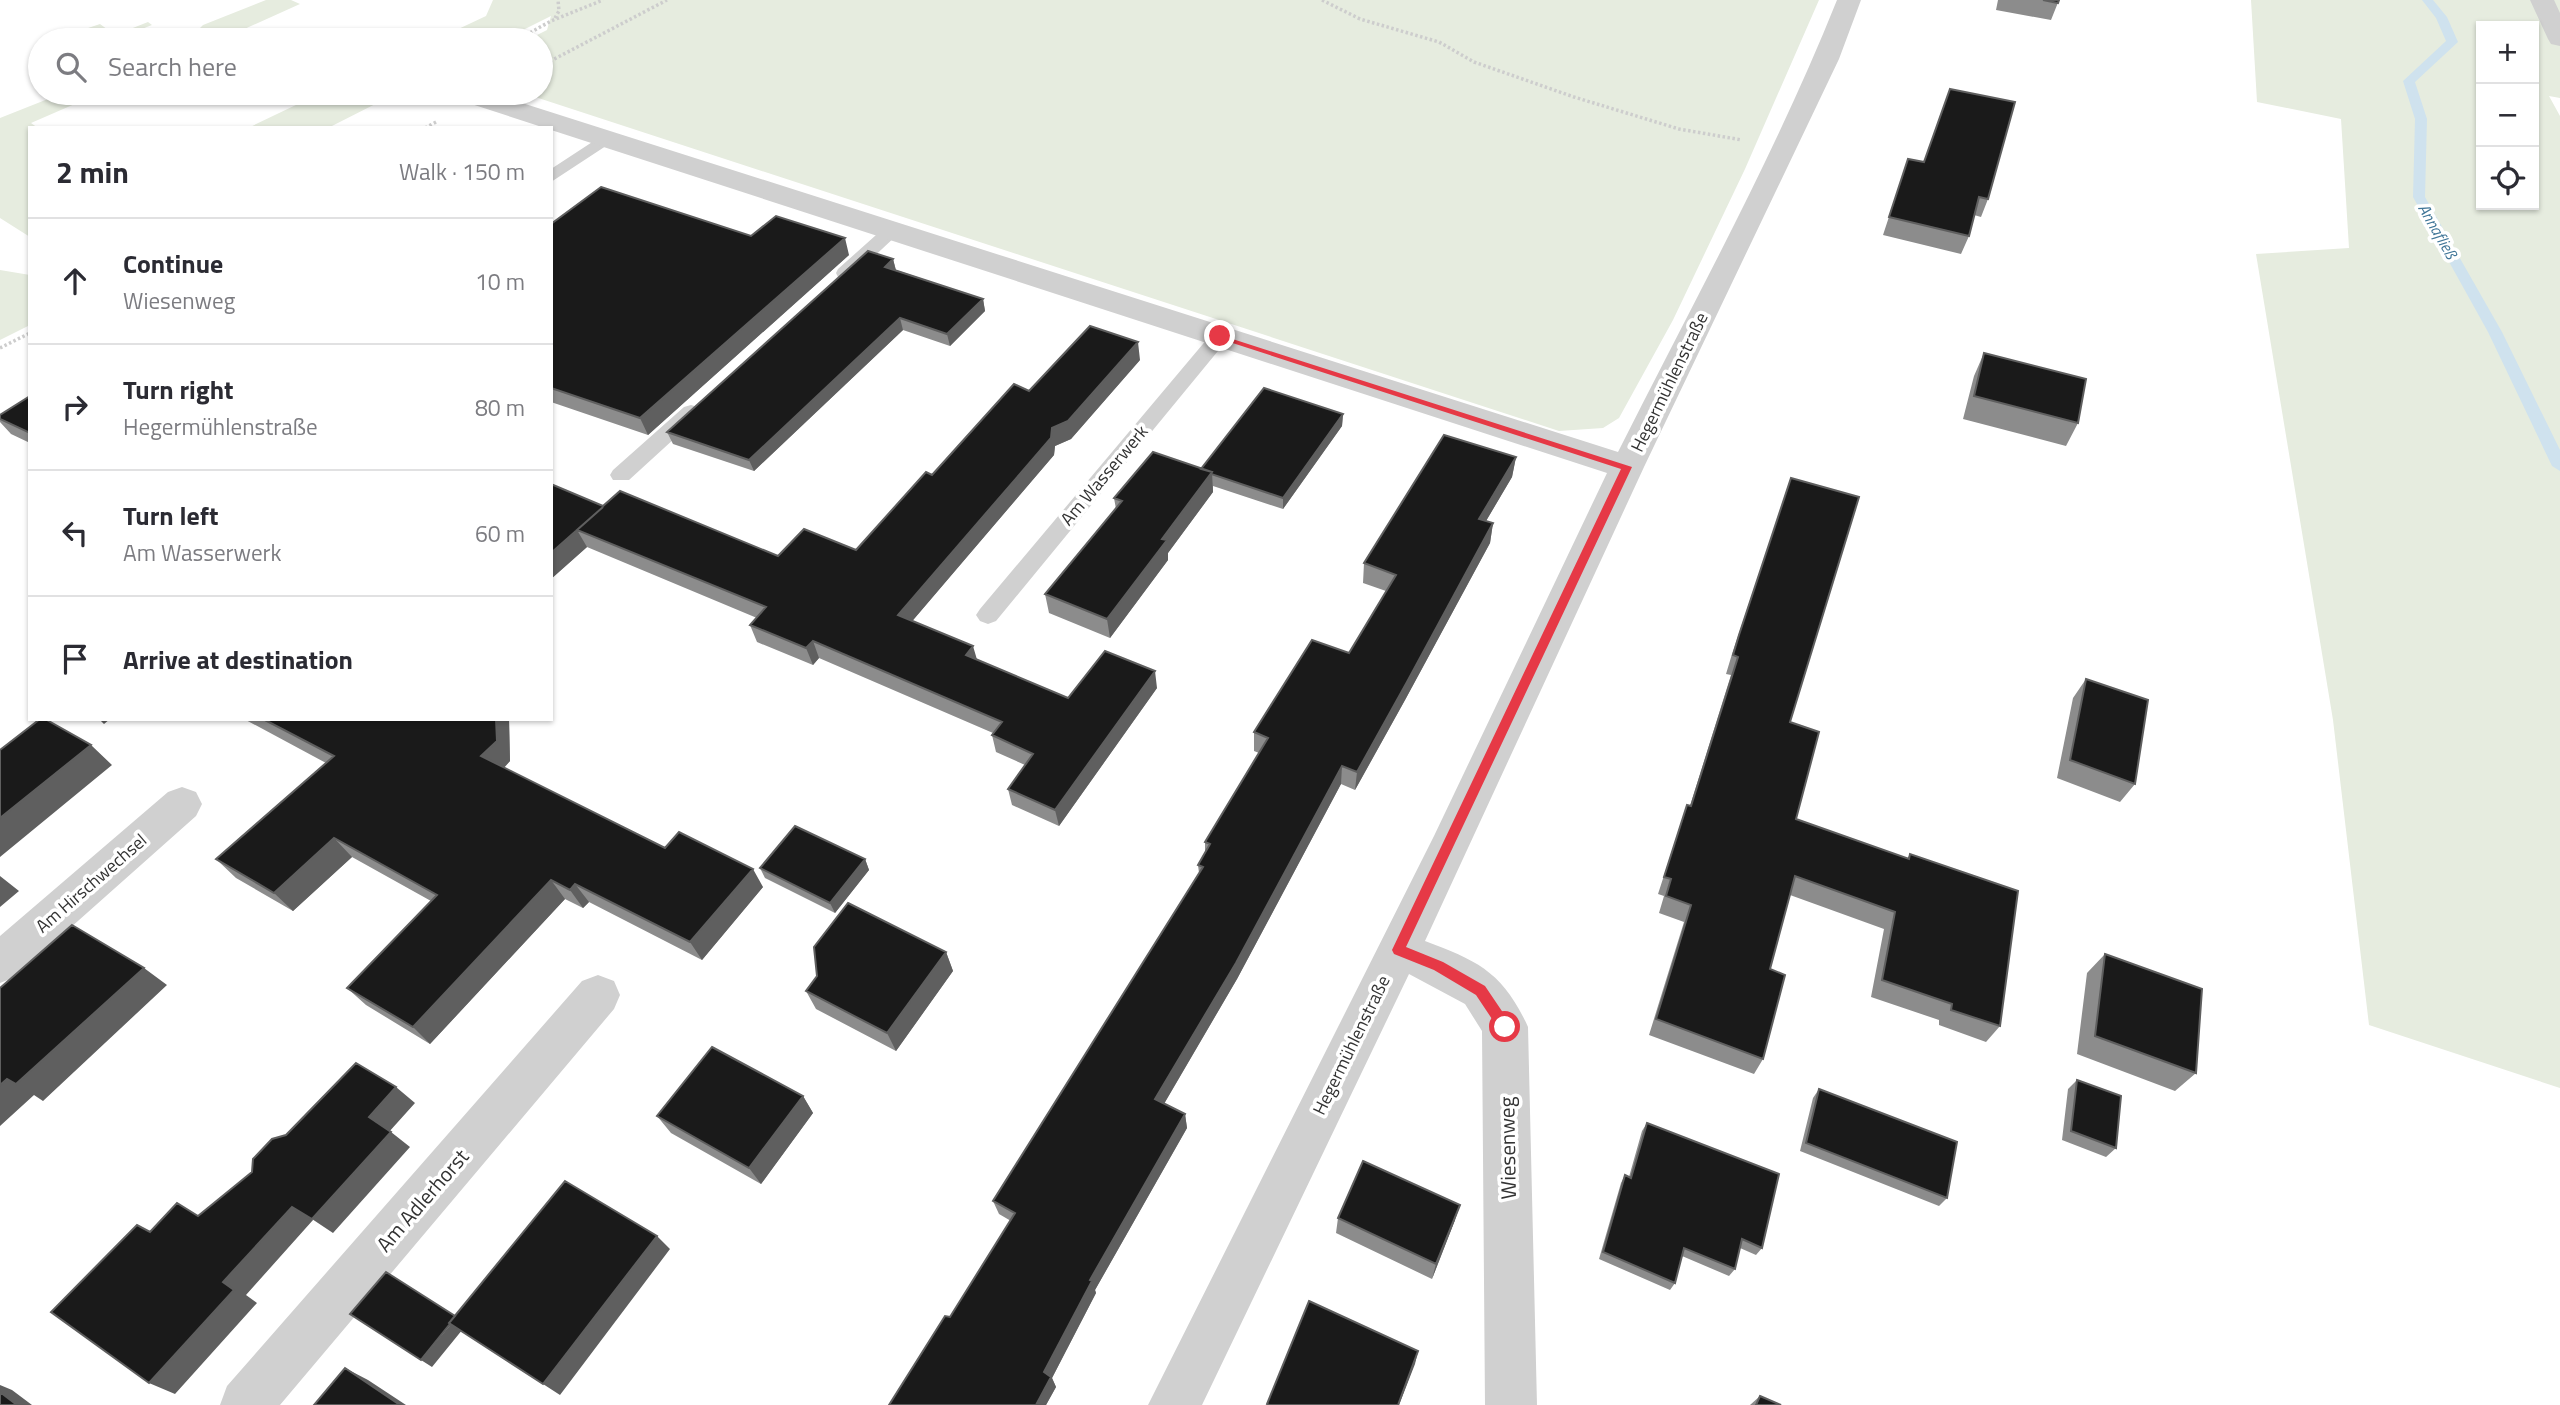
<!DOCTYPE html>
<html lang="en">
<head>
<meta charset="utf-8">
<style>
  body { margin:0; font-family:"Titillium Web",sans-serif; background:#f2f2f3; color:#2b2b33 }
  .controls { position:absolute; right:21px; top:21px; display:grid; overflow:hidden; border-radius:0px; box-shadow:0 2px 5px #0004 }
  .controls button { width:63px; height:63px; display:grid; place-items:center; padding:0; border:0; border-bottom:2px solid #e1e1e2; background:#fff; color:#2b2b33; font:35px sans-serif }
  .stop { position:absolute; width:21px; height:21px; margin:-16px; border:5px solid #e63946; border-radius:50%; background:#fff }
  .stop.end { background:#e63946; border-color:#fff; box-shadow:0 2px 7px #0008 }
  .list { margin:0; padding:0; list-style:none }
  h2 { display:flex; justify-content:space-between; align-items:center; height:91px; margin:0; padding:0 28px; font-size:30px }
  h2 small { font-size:23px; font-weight:400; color:#7c7c81 }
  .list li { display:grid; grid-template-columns:46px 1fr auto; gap:21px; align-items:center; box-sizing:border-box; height:126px; padding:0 28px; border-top:2px solid #e1e1e2 }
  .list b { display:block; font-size:26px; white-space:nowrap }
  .list p { margin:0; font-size:23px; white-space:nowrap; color:#7c7c81 }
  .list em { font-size:23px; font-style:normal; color:#7c7c81 }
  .icon { flex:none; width:38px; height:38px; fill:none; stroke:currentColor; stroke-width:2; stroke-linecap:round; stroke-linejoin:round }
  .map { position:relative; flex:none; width:2560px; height:1405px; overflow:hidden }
  .search { position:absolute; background:#fff; box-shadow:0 2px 5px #0004; left:28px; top:28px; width:525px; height:77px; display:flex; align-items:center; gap:18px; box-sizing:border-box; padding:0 24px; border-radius:38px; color:#7c7c81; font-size:26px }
  .panel { position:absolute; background:#fff; box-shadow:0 2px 5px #0004; left:28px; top:126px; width:525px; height:595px; border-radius:0px }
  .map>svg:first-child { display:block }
  .green { fill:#e6ecdf; fill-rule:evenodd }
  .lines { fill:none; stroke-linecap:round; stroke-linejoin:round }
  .stream { fill:#cfe2ee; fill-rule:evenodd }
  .path { stroke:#cdcdcd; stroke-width:3.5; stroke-dasharray:2.5 2.5; stroke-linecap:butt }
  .lane { fill:#d0d0d0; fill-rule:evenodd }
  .street { fill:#d0d0d0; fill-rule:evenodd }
  .wall { fill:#8c8c8c }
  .shaded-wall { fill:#5f5f5f }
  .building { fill:#1a1a1a; stroke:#5f5f5f; stroke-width:2 }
  .route { fill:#e63946 }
  .labels { text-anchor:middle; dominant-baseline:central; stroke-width:7; stroke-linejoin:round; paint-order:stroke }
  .far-water-label { font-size:16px; font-style:italic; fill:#3f7597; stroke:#fff }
  .street-label { font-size:18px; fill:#333; stroke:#fff }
  .near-street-label { font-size:21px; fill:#333; stroke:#fff }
</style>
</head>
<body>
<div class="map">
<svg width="2560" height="1405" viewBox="0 0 2560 1405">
  <rect width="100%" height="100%" fill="#fff"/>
  <path class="green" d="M 266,0 L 291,0 L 300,4 L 220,40 L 198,30 L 203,25 Z
    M 493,0 L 1819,0 L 1745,169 L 1673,320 L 1619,418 L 1603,428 L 1559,431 L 523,93 L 541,93 L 541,40 L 527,40 L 547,30 L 551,16 L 503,40 L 435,40 L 486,16 Z
    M 2251,0 L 2560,0 L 2560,98 L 2549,96 L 2560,116 L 2560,1088 L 2369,1025 L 2333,720 L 2256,254 L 2349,248 L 2341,119 L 2257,102 ZM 2481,26 L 2534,26 L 2534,205 L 2481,205 Z
    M 148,22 L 152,25 C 124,35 109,49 82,30 L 100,24 L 115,35 Z
    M 63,93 L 100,93 L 31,123 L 38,128 L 30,128 L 30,237 L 0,218 L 0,118 Z
    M 321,93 L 397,93 L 328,128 L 248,128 Z
    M 0,270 L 30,275 L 30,325 L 0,340 Z"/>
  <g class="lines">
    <path class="stream" d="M 2422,0 L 2433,0 L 2447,17 L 2458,42 L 2415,82 L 2427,119 L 2425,197 L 2502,332 L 2560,450 L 2560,471 L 2552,466 L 2488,332 L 2413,197 L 2415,119 L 2403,81 L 2446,41 L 2436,18 Z"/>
    <path class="path" d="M 1322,0 L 1360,19 L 1439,42 L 1474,62 L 1574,97 L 1679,129 L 1742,140
      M 555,18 L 559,11 L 558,0
      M 517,40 L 551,21 L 603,0
      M 541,66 L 667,0
      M 425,128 L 438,121
      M 0,348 L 30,333"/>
    <path class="lane" d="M 606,133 L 612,134 L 615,138 L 612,142 L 551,182 L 551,169 Z
      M 891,225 L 897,227 L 900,231 L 897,235 L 852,277 L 838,277 L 836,273 L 838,269 L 885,227 Z
      M 1220,330 L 1227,332 L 1230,336 L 1227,340 L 996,621 L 988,624 L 980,621 L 976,615 L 980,609 L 1213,332 Z
      M 691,405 L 698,407 L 701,412 L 698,417 L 629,480 L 613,480 L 610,475 L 613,470 L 684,407 Z"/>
    <path class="street" d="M 1837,0 L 1861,0 L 1839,59 L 1644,467 L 1425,941 C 1478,961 1503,972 1528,1027 L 1537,1405 L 1485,1405 L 1482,1031 L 1465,1004 L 1409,974 L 1202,1405 L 1148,1405 L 1434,836 L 1607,473 L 456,99 L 452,93 L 491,93 L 1618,452 C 1693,303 1775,155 1837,0 Z
      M 2530,0 L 2554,0 L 2560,13 L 2560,46 L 2551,44 L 2548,39 Z
      M 182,787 L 196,792 L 202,804 L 196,816 L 15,977 L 0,983 L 0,936 L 168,792 Z
      M 598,975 L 614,981 L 620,995 L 614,1009 L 280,1405 L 220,1405 L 227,1386 L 582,981 Z"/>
  </g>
  <path class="wall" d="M 1998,0 L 2059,0 L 2051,20 L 1996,10 Z
    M 1908,159 L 1988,199 L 1981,217 L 1974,215 L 1969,236 L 1961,254 L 1883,235 Z
    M 551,224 L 751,236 L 849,255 L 648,435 L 551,402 Z
    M 893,259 L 896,270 L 983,299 L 985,311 L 950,346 L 903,330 L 754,471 L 673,444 L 667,432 Z
    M 1984,353 L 2078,423 L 2066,446 L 1963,419 L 1974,376 Z
    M 1140,360 L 1071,439 L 1055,446 L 1054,455 L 912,621 L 977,660 L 1068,698 L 1157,688 L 1059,826 L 1012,805 L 1008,789 L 1025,765 L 996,752 L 992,735 L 993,733 L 819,658 L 813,665 L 757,642 L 750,625 L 757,618 L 587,547 L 551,579 L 551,484 L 603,506 L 778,556 L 856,550 L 932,475 L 1029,391 Z
    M 30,396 L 30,443 L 11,434 L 0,422 L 0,415 Z
    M 1343,414 L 1342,426 L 1283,509 L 1213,486 L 1213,492 L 1168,553 L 1168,560 L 1110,638 L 1049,613 L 1045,594 L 1116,509 L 1114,498 L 1201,469 Z
    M 1516,457 L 1512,477 L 1486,521 L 1493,523 L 1490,543 L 1405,700 L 1355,790 L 1341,784 L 1237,979 L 1164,1104 L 1185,1114 L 1187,1128 L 1095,1290 L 1096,1293 L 1052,1378 L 1056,1387 L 1046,1405 L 889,1405 L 950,1317 L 1011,1221 L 999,1214 L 993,1201 L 1199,873 L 1198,865 L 1205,852 L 1205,842 L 1259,753 L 1254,751 L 1254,732 L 1349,653 L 1386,591 L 1363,583 L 1364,563 Z
    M 1791,478 L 1790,722 L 1796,819 L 1907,859 L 1910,854 L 2000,1026 L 1986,1042 L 1939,1025 L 1939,1020 L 1871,997 L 1884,929 L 1790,895 L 1770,969 L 1763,1059 L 1754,1074 L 1649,1035 L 1684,922 L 1659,913 L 1664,896 L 1658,894 L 1681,823 L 1687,805 L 1690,806 L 1731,675 L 1726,674 L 1732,654 Z
    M 2086,679 L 2135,784 L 2120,802 L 2057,778 L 2073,698 Z
    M 244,719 L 509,719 L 510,761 L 504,768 L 665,848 L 763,887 L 702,960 L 589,902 L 583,908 L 565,899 L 430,1044 L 366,1005 L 347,988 L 431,901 L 352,857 L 293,911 L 236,878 L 216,859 L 326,763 Z
    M 865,859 L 869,870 L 835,913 L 765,878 L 760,868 Z
    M 946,952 L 953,971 L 896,1051 L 816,1009 L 806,991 L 817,976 Z
    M 2105,954 L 2196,1073 L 2175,1091 L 2077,1054 L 2087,973 Z
    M 2077,1080 L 2116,1148 L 2106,1157 L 2062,1140 L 2068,1089 Z
    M 1819,1089 L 1947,1198 L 1939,1206 L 1800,1151 L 1813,1098 Z
    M 803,1096 L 813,1113 L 761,1184 L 671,1133 L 657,1116 Z
    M 1647,1123 L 1762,1248 L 1756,1255 L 1740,1248 L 1735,1269 L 1729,1276 L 1682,1256 L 1675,1283 L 1670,1290 L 1599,1259 L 1621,1183 L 1625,1175 L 1629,1177 L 1642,1131 Z
    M 1338,1218 L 1455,1220 L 1432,1279 L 1336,1233 Z
    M 1760,1396 L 1781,1405 L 1750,1405 Z"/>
  <path class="shaded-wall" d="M 845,238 L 849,255 L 648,435 L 640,418 Z
    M 893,259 L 896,271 L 885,267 Z
    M 983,299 L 985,311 L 950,346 L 947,334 Z
    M 900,318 L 903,330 L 754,471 L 749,460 Z
    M 1138,342 L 1140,360 L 1071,439 L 1055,446 L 1054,455 L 903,632 L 898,615 L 1052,428 Z
    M 1343,414 L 1342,426 L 1283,509 L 1283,498 Z
    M 1516,457 L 1512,477 L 1476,538 L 1479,519 Z
    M 1212,472 L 1213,492 L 1168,553 L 1168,560 L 1110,638 L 1107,619 L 1162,539 Z
    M 1493,523 L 1490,543 L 1405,700 L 1355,790 L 1357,772 Z
    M 577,530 L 587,547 L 551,579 L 551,553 Z
    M 813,641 L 819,658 L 813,665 L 806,648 Z
    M 973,646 L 978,663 L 966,655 Z
    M 1155,671 L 1157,688 L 1059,826 L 1055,810 Z
    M 99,719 L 110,719 L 104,724 Z
    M 496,719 L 509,719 L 510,761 L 496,776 L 481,756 Z
    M 91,745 L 112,765 L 0,857 L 0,818 Z
    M 1342,766 L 1341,784 L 1237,979 L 1158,1114 L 1155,1099 Z
    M 334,838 L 352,857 L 293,911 L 274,893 Z
    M 865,859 L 869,870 L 835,913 L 830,903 Z
    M 753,869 L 763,887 L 702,960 L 690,942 Z
    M 0,876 L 19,891 L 0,907 Z
    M 551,880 L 565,899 L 430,1044 L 413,1027 Z
    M 575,884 L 589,902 L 583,908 L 570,890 Z
    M 946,952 L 953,971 L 896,1051 L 887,1033 Z
    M 144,968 L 167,985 L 43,1101 L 34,1095 L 0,1126 L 0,1085 Z
    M 396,1087 L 415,1103 L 388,1133 L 369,1117 Z
    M 803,1096 L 813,1113 L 761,1184 L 749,1168 Z
    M 1185,1114 L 1187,1128 L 1095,1290 L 1096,1293 L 1052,1378 L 1056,1387 L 1046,1405 L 1035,1405 L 1044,1372 L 1090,1280 Z
    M 391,1132 L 410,1147 L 333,1233 L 312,1219 Z
    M 1460,1205 L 1455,1220 L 1432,1279 L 1436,1264 Z
    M 292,1207 L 313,1220 L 246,1295 L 257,1303 L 175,1394 L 149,1383 L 223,1282 Z
    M 657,1236 L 670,1249 L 560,1395 L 543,1384 Z
    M 457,1317 L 467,1324 L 432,1367 L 421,1360 Z
    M 1418,1351 L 1415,1364 L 1399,1405 L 1398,1405 Z
    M 345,1368 L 368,1380 L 406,1405 L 400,1405 Z
    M 0,1385 L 12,1390 L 32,1405 L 17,1405 L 0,1392 Z"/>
  <path class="building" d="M 2043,0 L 2059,0 L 2058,3 Z
    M 1950,89 L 2015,102 L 1988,199 L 1979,197 L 1969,236 L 1889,217 L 1908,159 L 1924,162 Z
    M 601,187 L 751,236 L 776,216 L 845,238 L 640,418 L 551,388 L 551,224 Z
    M 868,251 L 893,259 L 885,267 L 983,299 L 947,334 L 900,318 L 749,460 L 667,432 Z
    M 1090,326 L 1138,342 L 1068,421 L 1052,428 L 1051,438 L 898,615 L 973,646 L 966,655 L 1068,698 L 1105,651 L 1155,671 L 1055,810 L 1008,789 L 1033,754 L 992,735 L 1002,722 L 813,641 L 806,648 L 750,625 L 766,607 L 577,530 L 603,507 L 551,553 L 551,484 L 603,506 L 620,491 L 778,556 L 804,529 L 856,550 L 926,472 L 932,475 L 1014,384 L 1029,391 Z
    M 1984,353 L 2086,379 L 2078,423 L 1974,396 Z
    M 1264,388 L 1343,414 L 1283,498 L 1211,474 L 1212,472 L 1201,469 Z
    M 30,396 L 30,433 L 0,419 L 0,415 Z
    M 1444,435 L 1516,457 L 1479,519 L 1493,523 L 1407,682 L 1357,772 L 1342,766 L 1236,963 L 1155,1099 L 1185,1114 L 1090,1280 L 1092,1281 L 1044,1372 L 1051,1377 L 1036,1405 L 889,1405 L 945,1316 L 950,1317 L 1015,1213 L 993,1201 L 1203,867 L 1198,865 L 1210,844 L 1205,842 L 1268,738 L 1254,732 L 1312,640 L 1349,653 L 1396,575 L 1364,563 Z
    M 1153,452 L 1212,472 L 1162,539 L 1167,540 L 1107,619 L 1045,594 L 1122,501 L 1114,498 Z
    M 1791,478 L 1859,497 L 1790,722 L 1819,732 L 1796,819 L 1909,859 L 1910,854 L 2018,891 L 2000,1026 L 1951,1010 L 1952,1004 L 1882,980 L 1895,912 L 1795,876 L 1770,969 L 1785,975 L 1763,1059 L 1656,1019 L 1691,905 L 1666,896 L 1671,879 L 1664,877 L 1687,805 L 1691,806 L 1738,657 L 1733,655 L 1739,635 Z
    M 2086,679 L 2148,700 L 2135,784 L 2070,760 Z
    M 40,719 L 45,719 L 91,745 L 0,818 L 0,750 Z
    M 263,719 L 496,719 L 497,741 L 481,756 L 665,848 L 679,832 L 753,869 L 690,942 L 575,884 L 570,890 L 551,880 L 413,1027 L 347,988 L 437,895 L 334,838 L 274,893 L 216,859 L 334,756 Z
    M 795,826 L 865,859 L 830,903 L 760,868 Z
    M 848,903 L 946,952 L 887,1033 L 806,991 L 817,976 L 814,947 Z
    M 72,925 L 144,968 L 16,1084 L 7,1079 L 0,1085 L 0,988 Z
    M 2105,954 L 2202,989 L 2196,1073 L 2095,1036 Z
    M 712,1047 L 803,1096 L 749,1168 L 657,1116 Z
    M 356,1063 L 396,1087 L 369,1117 L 391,1132 L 312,1219 L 292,1207 L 223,1282 L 234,1290 L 149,1383 L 51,1312 L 137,1225 L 150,1232 L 177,1203 L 198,1216 L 252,1172 L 253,1159 L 272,1139 L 286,1135 Z
    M 2077,1080 L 2121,1096 L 2116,1148 L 2071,1131 Z
    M 1819,1089 L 1957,1142 L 1947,1198 L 1806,1143 Z
    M 1647,1123 L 1779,1174 L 1762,1248 L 1742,1239 L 1735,1269 L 1684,1248 L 1675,1283 L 1603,1252 L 1625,1175 L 1631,1178 Z
    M 1363,1161 L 1460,1205 L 1436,1264 L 1338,1218 Z
    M 565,1181 L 657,1236 L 543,1384 L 449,1323 Z
    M 386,1272 L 455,1316 L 449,1323 L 450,1324 L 421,1360 L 350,1314 Z
    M 1309,1301 L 1418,1351 L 1398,1405 L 1269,1405 L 1267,1404 Z
    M 345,1368 L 400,1405 L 314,1405 Z
    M 0,1392 L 17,1405 L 0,1405 Z
    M 1760,1396 L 1781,1405 L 1756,1405 Z"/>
  <path class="route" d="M 1217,334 L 1632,467 L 1406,947 L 1443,962 L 1485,986 L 1510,1023 L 1510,1031 L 1500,1031 L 1476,995 L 1434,970 L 1394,954 L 1392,950 L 1621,469 L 1217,338 Z"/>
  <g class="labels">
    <g class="far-water-label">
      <text transform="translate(2438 231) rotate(60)">Annafließ</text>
    </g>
    <g class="street-label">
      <text transform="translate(1669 382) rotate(-64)">Hegermühlenstraße</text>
      <text transform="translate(1104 475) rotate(-50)">Am Wasserwerk</text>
      <text transform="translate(91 883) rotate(-41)">Am Hirschwechsel</text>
      <text transform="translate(1351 1045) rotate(-64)">Hegermühlenstraße</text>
    </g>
    <g class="near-street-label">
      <text transform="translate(1507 1148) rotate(-91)">Wiesenweg</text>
      <text transform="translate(422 1200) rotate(-49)">Am Adlerhorst</text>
    </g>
  </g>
</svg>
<div class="controls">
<button>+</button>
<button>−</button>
<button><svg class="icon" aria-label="locate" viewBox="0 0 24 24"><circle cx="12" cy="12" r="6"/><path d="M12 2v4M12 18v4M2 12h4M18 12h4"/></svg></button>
</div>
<div class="stop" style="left:1505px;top:1027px"></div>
<div class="stop end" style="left:1220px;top:336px"></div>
<div class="search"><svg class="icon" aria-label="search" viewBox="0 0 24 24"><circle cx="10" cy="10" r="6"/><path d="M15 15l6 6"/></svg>Search here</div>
<section class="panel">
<h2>2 min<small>Walk · 150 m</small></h2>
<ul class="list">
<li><svg class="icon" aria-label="ahead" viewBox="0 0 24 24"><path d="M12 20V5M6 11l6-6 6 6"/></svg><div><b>Continue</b><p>Wiesenweg</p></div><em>10 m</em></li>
<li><svg class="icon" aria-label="right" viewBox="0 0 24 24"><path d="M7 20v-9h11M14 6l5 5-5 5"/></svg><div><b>Turn right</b><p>Hegermühlenstraße</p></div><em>80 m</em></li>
<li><svg class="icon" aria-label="left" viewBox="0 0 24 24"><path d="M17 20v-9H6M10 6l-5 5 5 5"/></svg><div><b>Turn left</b><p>Am Wasserwerk</p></div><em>60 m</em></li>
<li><svg class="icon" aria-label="arrive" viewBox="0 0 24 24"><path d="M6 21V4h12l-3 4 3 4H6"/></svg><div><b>Arrive at destination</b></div></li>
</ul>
</section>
</div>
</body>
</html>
